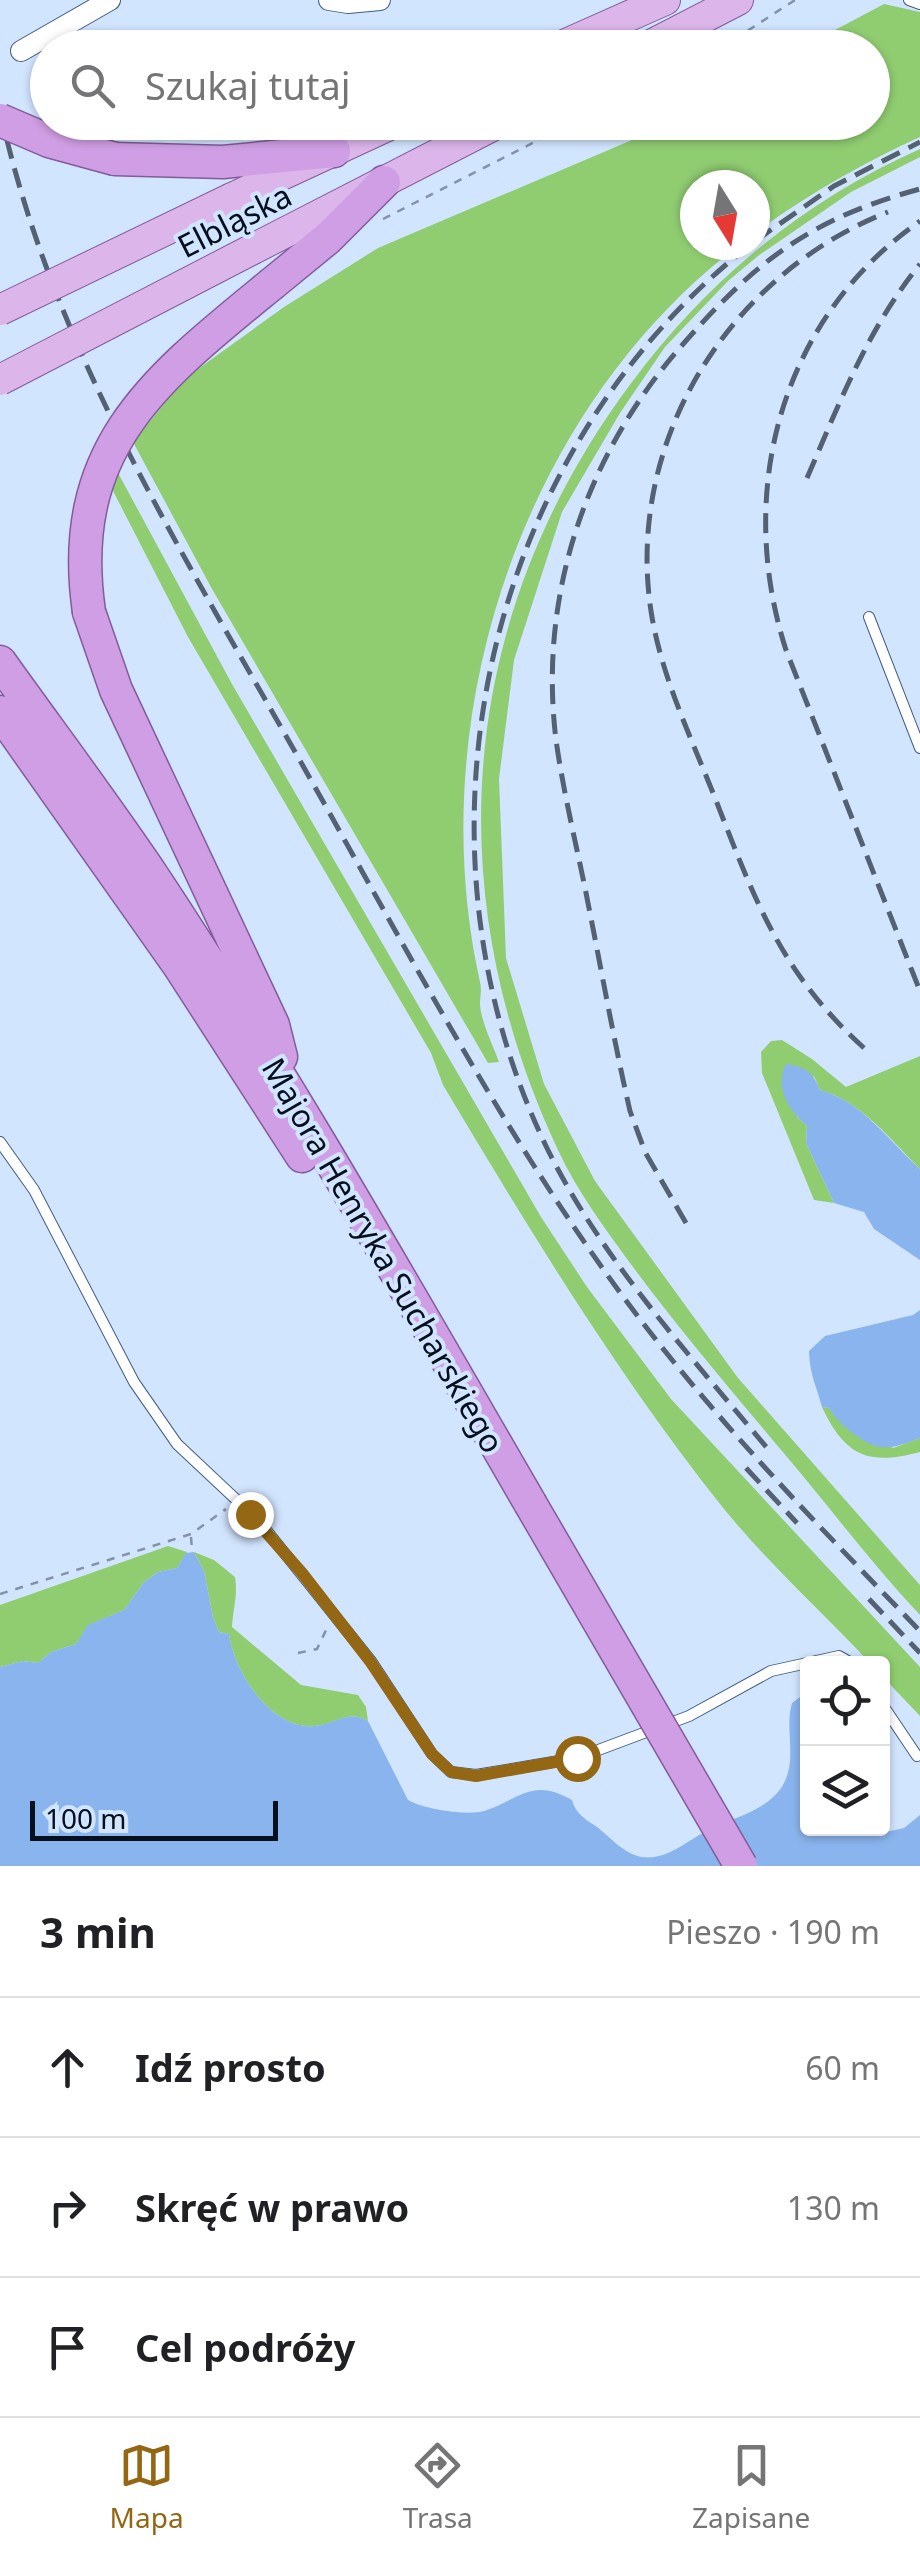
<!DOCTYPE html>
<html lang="pl">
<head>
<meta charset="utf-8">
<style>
  body { margin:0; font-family:"Noto Sans",sans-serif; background:#f2f2f2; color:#202124 }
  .controls { position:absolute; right:30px; bottom:30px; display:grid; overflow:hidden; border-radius:10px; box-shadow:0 2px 8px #0004 }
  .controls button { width:90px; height:90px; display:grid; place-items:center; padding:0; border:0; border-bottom:2px solid #e0e0e0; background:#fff; color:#202124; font:50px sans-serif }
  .compass { position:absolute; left:680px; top:170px; width:90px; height:90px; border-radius:50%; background:#fff; box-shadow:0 2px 8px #0004; rotate:169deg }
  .scale { position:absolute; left:30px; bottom:25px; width:248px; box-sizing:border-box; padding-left:10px; border:5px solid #050f1d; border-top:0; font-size:28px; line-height:35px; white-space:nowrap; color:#050f1d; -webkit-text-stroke:8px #d2e5ff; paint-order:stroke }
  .stop { position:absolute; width:30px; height:30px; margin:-22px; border:8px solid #946714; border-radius:50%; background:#fff }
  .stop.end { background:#946714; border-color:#fff; box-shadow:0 2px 10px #0008 }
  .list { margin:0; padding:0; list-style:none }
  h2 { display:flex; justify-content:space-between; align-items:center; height:130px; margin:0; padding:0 40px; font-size:42px }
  h2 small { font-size:32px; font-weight:400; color:#757577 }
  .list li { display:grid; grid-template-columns:65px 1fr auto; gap:30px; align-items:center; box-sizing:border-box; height:140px; padding:0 40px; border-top:2px solid #e0e0e0 }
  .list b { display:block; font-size:38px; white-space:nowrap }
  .list em { font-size:32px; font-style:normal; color:#757577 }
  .icon { flex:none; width:55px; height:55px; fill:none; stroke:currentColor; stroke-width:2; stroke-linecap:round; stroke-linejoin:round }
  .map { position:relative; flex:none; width:920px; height:1866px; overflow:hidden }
  .search { position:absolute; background:#fff; box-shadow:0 2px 8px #0004; left:30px; right:30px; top:30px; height:110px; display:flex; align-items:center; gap:25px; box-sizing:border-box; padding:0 35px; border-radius:55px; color:#757577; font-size:38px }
  .sheet { height:550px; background:#fff }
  nav { display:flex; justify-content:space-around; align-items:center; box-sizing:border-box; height:140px; border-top:2px solid #e0e0e0; background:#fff; font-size:28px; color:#757577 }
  nav a { display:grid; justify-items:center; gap:5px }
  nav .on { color:#946714 }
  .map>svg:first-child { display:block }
  .green { fill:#90cd71 }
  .water { fill:#8ab4ed }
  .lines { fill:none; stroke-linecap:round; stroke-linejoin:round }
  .service-casing { stroke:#415d81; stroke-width:12 }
  .minor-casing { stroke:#415d81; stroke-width:22 }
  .primary-casing { stroke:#825c9a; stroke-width:32 }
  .trunk-casing { stroke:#825c9a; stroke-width:35 }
  .path { stroke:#8392a8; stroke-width:2.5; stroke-dasharray:8 8; stroke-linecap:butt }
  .service { stroke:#fff; stroke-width:10 }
  .minor { stroke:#fff; stroke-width:20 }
  .primary { stroke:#dcb6eb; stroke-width:30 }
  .trunk { stroke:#d09ee4; stroke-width:32 }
  .rail { stroke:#536173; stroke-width:5; stroke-dasharray:20 10; stroke-linecap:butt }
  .primary-bridge-casing { stroke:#825c9a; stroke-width:32; stroke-linecap:butt }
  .trunk-bridge-casing { stroke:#825c9a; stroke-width:35; stroke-linecap:butt }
  .primary-bridge { stroke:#dcb6eb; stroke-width:30 }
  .trunk-bridge { stroke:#d09ee4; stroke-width:32 }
  .route { stroke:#946714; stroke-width:12 }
  .labels { text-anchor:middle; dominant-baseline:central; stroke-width:8; stroke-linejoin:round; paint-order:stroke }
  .street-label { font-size:32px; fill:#050f1d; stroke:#d2e5ff }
</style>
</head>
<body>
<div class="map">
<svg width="920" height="1866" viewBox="0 0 920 1866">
  <rect width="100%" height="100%" fill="#d2e5ff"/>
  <path class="green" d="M 884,4 L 920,12 L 920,137 C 861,164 807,195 755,233 L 755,185 L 695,185 L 695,245 L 739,245 C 522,410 421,718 480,982 C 482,990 480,996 480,1004 C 481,1022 493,1045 499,1062 L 488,1063 L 212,589 L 133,442 L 184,379 L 284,307 L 378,248 L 632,140 L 664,123 L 872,122 L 872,48 L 803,47 Z
    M 920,149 L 920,157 L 851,192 L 758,256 L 728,281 L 665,347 L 620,413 L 562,512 L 514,660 L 499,779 L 506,958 L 544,1084 L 595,1181 L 738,1378 L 920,1585 L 920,1615 C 871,1563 828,1505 782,1451 C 730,1389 678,1328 630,1263 C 604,1227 577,1191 558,1150 C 436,890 458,614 632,382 C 708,280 803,201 920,149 Z
    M 117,471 L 232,684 L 541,1217 L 587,1287 L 671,1399 L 920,1667 L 920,1716 L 883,1677 L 882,1664 L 870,1663 C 822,1612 768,1563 724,1509 C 618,1376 530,1231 443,1085 L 431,1053 L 188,637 L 110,485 Z
    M 782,1040 L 812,1059 L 846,1087 L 920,1056 L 920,1169 C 890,1139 862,1102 820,1090 L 814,1076 L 797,1117 L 807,1126 L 806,1143 L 834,1203 L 814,1200 L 762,1073 L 761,1052 L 771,1041 Z
    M 822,1407 L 829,1408 L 893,1448 L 920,1438 L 920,1452 C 868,1466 845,1456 822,1407 Z
    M 168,1546 L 187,1552 L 177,1568 L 158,1572 L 144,1582 L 124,1610 L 89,1625 L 76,1644 L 51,1652 L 38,1663 L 23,1661 L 0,1667 L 0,1605 Z
    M 194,1552 L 214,1560 L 235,1577 C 238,1596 233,1608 232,1627 L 301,1685 L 358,1695 L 366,1707 L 368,1721 C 350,1709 335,1724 315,1726 C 271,1730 234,1672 229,1634 L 219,1632 L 213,1617 L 204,1571 Z"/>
  <path class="water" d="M 786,1064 C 806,1067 813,1072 820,1090 C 863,1102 888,1140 920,1169 L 920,1260 L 874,1229 L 864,1212 L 834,1203 L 806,1143 L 807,1126 C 789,1111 774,1087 786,1064 Z
    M 920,1310 L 920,1438 C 889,1450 879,1453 851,1432 C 842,1425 835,1418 829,1408 L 822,1407 C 816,1384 810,1376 809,1351 L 825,1336 L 913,1315 Z
    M 194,1552 L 204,1571 L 213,1617 L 219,1632 L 229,1634 C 234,1672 271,1730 315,1726 C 334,1724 350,1709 368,1721 L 408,1800 C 423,1809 467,1816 484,1811 C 518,1801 531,1776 572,1800 C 575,1813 586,1820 597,1827 C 610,1837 624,1854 642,1857 C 668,1861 690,1838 712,1828 C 736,1817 768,1810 783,1785 C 798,1758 784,1730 792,1703 L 807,1692 L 808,1828 L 883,1828 L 886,1832 L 904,1828 L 920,1815 L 920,1866 L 0,1866 L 0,1667 L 23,1661 L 38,1663 L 51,1652 L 76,1644 L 88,1625 L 124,1610 L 144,1582 L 158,1572 L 177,1568 L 186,1553 Z"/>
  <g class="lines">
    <g class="service-casing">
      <path id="service" d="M 909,0 L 920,4
        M 869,617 L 920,748
        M 0,1142 L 34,1190 L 134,1382 L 177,1444 L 258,1520 L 371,1661 L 432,1754 L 451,1772 L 476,1775 L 577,1758 L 689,1716 L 771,1671 L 839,1656 L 853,1664
        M 882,1704 L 917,1756"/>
    </g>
    <g class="minor-casing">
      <path id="minor" d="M 329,0 L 348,3 L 380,0
        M 21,51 L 110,0"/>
    </g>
    <g class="primary-casing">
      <path id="primary" d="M 557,48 L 665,0
        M 645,48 L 738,0
        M 232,198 L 396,122
        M 253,249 L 500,122"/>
    </g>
    <g class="trunk-casing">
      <path id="trunk" d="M 115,159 L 223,162 L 334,151
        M 273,283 L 328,238 L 384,182
        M 89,612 L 116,690 L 273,1025 L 281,1057
        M 0,662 C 50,732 102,801 150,872 C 286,1077 407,1291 530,1503
        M 0,712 L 180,967 L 302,1156"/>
    </g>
    <path class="path" d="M 721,48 L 795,0
      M 383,219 L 574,122
      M 191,1537 L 192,1550
      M 0,1594 L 191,1534 L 226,1509
      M 298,1653 L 317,1649 L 327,1628"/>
    <use href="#service" class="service"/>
    <use href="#minor" class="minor"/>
    <use href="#primary" class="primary"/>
    <use href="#trunk" class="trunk"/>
    <path class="rail" d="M 0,110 C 48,332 167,527 278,722 C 386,910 489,1112 616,1287 C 706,1411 814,1521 920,1631
      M 755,241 L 834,186 L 920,142
      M 750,245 C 482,455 400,840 545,1144 C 601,1260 691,1356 772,1454
      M 807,478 C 840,402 867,330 920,264
      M 918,986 L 786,650 C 735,492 780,319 920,221
      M 864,1048 C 780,972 755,900 715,798 C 691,737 661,676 651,611 C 625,440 730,274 888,212
      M 686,1223 L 645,1152 L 630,1111 C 613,1037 600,962 585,888 C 575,839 563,790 556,740 C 538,594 587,452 684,343 C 757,260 812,218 920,189
      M 746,1468 L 797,1523
      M 869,1599 L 920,1653"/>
    <g class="primary-bridge-casing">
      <path id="primary-bridge" d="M 0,310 L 232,198
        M 0,380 L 253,249"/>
    </g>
    <g class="trunk-bridge-casing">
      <path id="trunk-bridge" d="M 0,120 L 49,141 L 115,159
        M 89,612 C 65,446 157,378 273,283
        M 530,1503 L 741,1866"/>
    </g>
    <use href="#primary-bridge" class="primary-bridge"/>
    <use href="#trunk-bridge" class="trunk-bridge"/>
  </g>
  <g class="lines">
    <path class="route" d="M 250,1514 L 302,1573 L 370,1661 L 432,1754 L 451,1772 L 476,1776 L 577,1758"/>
  </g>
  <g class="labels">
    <g class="street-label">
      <text transform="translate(234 220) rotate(-27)">Elbląska</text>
      <text transform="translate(384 1255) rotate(60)">Majora Henryka Sucharskiego</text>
    </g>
  </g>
</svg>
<div class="controls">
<button><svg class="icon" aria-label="locate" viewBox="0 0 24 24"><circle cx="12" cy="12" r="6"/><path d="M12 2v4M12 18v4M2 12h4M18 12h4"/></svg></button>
<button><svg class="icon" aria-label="layers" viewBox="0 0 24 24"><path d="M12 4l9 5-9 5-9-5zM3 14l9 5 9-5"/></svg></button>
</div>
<svg class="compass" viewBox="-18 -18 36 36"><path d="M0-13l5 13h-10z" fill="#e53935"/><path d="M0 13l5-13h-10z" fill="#757577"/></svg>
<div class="scale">100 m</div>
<div class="stop" style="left:577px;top:1758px"></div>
<div class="stop end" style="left:250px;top:1514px"></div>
<div class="search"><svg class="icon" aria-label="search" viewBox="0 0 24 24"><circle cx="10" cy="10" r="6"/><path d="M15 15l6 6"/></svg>Szukaj tutaj</div>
</div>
<section class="sheet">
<h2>3 min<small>Pieszo · 190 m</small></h2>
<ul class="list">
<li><svg class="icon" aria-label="ahead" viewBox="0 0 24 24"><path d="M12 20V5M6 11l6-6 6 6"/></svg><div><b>Idź prosto</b></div><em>60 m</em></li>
<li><svg class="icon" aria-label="right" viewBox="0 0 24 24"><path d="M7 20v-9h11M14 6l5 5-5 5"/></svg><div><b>Skręć w prawo</b></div><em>130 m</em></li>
<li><svg class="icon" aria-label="arrive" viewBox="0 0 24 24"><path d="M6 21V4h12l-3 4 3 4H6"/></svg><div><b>Cel podróży</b></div></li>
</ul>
</section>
<nav>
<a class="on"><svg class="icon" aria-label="map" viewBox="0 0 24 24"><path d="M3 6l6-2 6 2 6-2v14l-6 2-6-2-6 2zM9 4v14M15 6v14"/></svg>Mapa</a>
<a><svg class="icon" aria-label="directions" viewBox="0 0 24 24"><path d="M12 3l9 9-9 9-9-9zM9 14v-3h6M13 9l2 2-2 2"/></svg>Trasa</a>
<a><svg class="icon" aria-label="saved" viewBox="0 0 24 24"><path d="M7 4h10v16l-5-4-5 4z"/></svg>Zapisane</a>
</nav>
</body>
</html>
